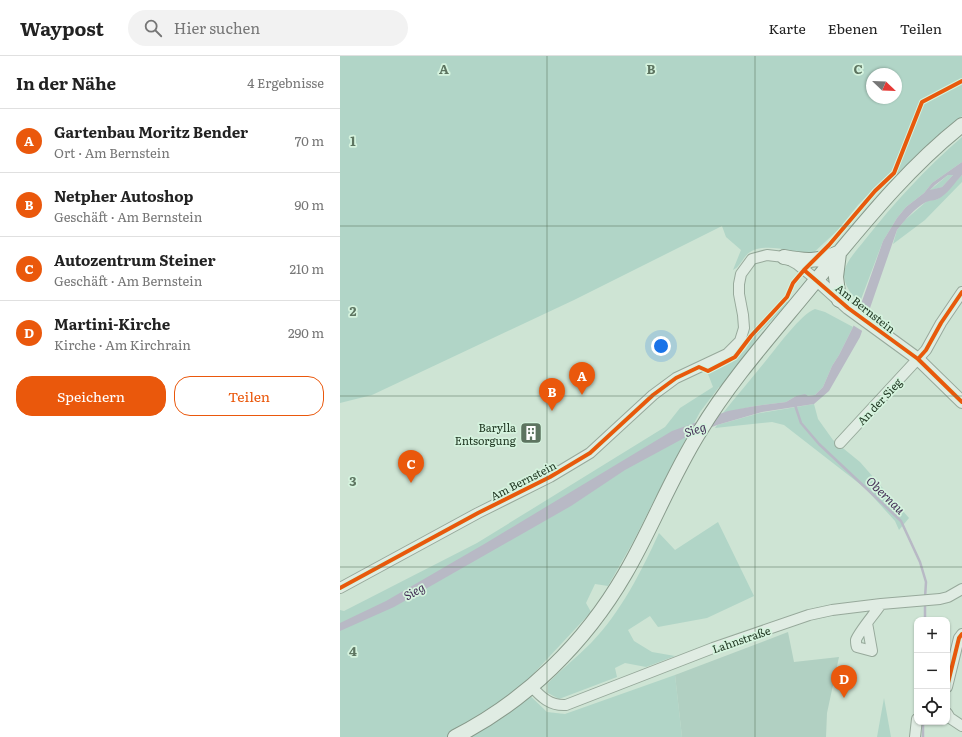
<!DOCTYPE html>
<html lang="de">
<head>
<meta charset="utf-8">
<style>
  body { margin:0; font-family:Literata,serif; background:#f2f2f2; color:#222 }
  .controls { position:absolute; right:12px; bottom:12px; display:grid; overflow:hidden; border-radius:8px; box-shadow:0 1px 3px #0004 }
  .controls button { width:36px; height:36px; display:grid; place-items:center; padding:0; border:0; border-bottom:1px solid #e0e0e0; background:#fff; color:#222; font:20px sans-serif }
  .compass { position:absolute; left:526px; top:12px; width:36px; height:36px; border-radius:50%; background:#fff; box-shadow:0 1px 3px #0004; rotate:113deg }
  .you { position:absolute; left:321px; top:290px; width:14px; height:14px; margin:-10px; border:3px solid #fff; border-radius:50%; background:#1a73e8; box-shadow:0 0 0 6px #1a73e833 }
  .badge { display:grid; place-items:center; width:26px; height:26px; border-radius:50%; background:#ea580c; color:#fff; font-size:13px; font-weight:700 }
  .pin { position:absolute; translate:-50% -33px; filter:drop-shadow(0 1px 2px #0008) }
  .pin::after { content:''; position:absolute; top:21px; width:14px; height:12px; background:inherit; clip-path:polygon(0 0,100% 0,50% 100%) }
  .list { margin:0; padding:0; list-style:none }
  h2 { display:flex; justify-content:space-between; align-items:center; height:52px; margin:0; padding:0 16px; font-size:17px }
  h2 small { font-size:13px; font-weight:400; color:#767676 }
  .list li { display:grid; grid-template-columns:26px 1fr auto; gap:12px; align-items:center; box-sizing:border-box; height:64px; padding:0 16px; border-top:1px solid #e0e0e0 }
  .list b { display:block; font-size:15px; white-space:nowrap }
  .list p { margin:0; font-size:13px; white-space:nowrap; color:#767676 }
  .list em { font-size:13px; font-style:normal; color:#767676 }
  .actions { display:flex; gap:8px; padding:12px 16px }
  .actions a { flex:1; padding:9px 0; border:1px solid #ea580c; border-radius:16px; text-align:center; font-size:14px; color:#ea580c }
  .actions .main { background:#ea580c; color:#fff }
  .icon { flex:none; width:22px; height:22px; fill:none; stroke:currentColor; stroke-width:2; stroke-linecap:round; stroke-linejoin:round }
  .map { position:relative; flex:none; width:622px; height:681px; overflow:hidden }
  header { display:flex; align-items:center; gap:24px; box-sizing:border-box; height:56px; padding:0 20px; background:#fff; border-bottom:1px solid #e0e0e0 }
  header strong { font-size:19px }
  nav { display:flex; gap:22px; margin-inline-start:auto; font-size:14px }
  .search { width:280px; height:36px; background:#f2f2f2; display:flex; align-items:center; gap:10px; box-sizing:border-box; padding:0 14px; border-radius:22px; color:#767676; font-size:15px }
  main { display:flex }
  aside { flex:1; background:#fff }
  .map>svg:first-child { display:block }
  .green { fill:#b1d5c7; fill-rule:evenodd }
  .cemetery { fill:#b1d0c2 }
  .water { fill:#b8b9c5; fill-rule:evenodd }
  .pier { fill:#cee4d4 }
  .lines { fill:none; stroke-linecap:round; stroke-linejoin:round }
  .stream { stroke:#b8b9c5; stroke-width:2.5 }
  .minor-casing { stroke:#97a99b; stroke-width:12 }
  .tertiary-casing { stroke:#97a99b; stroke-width:14 }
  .secondary-casing { stroke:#87998a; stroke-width:16 }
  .minor { stroke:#e0ece3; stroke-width:10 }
  .tertiary { stroke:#e0ece3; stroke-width:12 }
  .secondary { stroke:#e0ece3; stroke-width:14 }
  .cycleway-casing { stroke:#d5f3de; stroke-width:6 }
  .cycleway { stroke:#e8590c; stroke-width:4 }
  .grid { fill:none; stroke:#5d7460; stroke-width:1; stroke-opacity:0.55 }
  .labels { text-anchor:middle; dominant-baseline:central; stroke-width:3.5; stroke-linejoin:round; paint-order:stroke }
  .street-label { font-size:11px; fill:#203722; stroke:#d5f3de }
  .poi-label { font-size:11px; fill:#203722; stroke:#d5f3de; text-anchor:end }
  .water-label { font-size:12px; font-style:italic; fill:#443056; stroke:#d5f3de }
  .grid-label { font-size:13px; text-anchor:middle; font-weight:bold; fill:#5d7460; stroke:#d5f3de; stroke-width:3.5; stroke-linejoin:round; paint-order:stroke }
</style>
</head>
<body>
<header>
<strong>Waypost</strong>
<div class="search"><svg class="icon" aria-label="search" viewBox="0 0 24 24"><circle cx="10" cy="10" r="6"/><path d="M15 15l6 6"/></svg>Hier suchen</div>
<nav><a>Karte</a><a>Ebenen</a><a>Teilen</a></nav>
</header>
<main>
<aside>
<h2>In der Nähe<small>4 Ergebnisse</small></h2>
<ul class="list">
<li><span class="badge">A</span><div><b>Gartenbau Moritz Bender</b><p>Ort · Am Bernstein</p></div><em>70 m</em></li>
<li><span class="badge">B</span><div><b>Netpher Autoshop</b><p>Geschäft · Am Bernstein</p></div><em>90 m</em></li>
<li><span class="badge">C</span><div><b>Autozentrum Steiner</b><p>Geschäft · Am Bernstein</p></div><em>210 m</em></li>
<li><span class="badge">D</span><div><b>Martini-Kirche</b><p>Kirche · Am Kirchrain</p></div><em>290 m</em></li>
</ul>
<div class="actions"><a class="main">Speichern</a><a>Teilen</a></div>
</aside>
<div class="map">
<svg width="622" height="681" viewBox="0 0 622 681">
  <rect width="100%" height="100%" fill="#cee4d4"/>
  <path class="green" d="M 0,0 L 622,0 L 622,60 L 602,76 L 553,122 L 556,117 L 582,53 L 576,57 L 551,116 L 518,149 L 498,174 L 471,199 C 452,196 428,186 410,196 C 403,201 400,211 393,214 L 401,194 L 386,181 L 382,170 L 234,244 L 32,339 L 0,347 ZM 532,18 L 556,18 L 556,42 L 532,42 Z
    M 622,81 L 622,106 L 592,127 L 584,137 L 566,151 L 557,162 L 543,185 L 520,246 C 512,240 504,230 504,218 C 505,206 517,194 524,185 C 554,147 586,112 622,81 Z
    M 608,119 L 613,119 L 602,131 L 589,135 Z
    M 622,119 L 622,126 L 585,164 L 553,188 L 557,174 L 565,164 L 587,145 L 598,143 Z
    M 446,245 L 448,246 L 445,251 L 417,279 L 414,287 L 382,332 L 379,331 L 360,356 L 328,417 L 293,486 L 268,530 L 255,528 L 246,547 L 251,556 L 181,631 L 207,656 L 225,658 L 335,619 L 342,681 L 0,681 L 0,554 L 4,555 L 137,487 L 325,371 L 340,352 L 373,331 L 368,318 L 392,306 L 405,294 L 415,278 Z
    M 475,253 L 485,256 L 513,271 L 499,299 L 492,310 L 483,331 L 475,339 L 456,340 L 446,346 L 415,350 L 383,357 C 398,338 413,321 428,302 C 438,290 461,258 475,253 Z
    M 474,348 L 478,363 L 493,384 L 520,406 L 569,462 L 559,474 L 555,465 L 525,432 L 444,369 L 432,366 L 375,372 L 377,369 L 420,357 Z
    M 378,466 L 414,540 L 367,562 L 318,571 L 310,560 L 288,574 L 294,585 L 312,596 L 335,600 L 306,611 L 285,607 L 275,612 L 277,621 L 219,643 L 208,637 L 208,627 C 222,613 237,601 251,587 C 281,556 301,516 319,477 L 335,494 Z
    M 544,642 L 551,681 L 537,681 Z"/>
  <path class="cemetery" d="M 448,576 L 454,606 L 499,601 L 487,657 L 486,681 L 342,681 L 335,619 Z"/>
  <path class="water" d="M 622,106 L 622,119 C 616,125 606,140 598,143 C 594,145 590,144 586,146 C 575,152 565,164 557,174 L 520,281 L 489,335 L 474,348 L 422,356 L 377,369 L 346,381 L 285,414 L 231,450 L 54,551 L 0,575 L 0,567 L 46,545 L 146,487 L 332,375 L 388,355 L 415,350 L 446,346 L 456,340 L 465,338 L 468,340 L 475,339 L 483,331 L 492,310 L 499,299 L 513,271 L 543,185 L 557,162 L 566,151 L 584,137 L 592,127 ZM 608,119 L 613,119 L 602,131 L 590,134 L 595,129 Z"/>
  <path class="pier" d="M 518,247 L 531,257 L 524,276 L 511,268 Z"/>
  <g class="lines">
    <path class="stream" d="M 455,349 L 461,367 L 479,388 L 561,465 L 580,506 L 586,526 L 585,542
      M 585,564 L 585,547
      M 583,681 L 583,666"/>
    <g class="minor-casing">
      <path id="minor" d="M 500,387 L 586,294 L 601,267 L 622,236
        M 0,532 L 138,457 L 210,421 L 250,397 L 313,339 L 336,322 L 387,298 L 400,285 L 404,272 L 403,259 L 399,238 L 399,228 L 401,218 L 412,203 L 427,199 L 444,201 L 457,208 L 477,224
        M 527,567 L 532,595 L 517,591 C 516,589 516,586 516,584 C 518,577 536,556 541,548
        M 191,630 C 201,641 210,650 226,649 L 373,592 L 469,559 L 492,554 L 541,548 L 600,543 L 608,541 L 622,533
        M 607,631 L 619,582 L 622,578
        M 607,657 L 610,662 L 622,670
        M 575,681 L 577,663"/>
    </g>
    <g class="tertiary-casing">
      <path id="tertiary" d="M 477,224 L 508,252 L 578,303 L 622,346"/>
    </g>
    <g class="secondary-casing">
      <path id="secondary" d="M 499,197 L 496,221 L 499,244
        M 444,201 C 465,205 478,206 498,197
        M 115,681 C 186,645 245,587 285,518 C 312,472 331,421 360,375 C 392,322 434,276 473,228 C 520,172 565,114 622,69"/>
    </g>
    <use href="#minor" class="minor"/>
    <use href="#tertiary" class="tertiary"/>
    <use href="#secondary" class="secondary"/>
    <g class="cycleway-casing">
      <path id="cycleway" d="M 464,214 L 508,252 L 578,303 L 622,346
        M 578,303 L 586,294 L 601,267 L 622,236
        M 0,532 L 138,457 L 210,421 L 250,397 L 313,339 L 336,322 L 359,311 L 368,315 L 395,301 L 411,280 L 447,241 L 453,227 L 464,214 L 489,189 L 535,135 L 554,117 L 582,46 L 622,25
        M 607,631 L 619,582 L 622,578"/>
    </g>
    <use href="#cycleway" class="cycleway"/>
  </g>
  <path class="grid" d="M 207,0 L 207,681M 415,0 L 415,681M 0,170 L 622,170M 0,340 L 622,340M 0,511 L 622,511"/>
  <defs>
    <g id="building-square" transform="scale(1.15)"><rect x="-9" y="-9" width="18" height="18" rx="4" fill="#5d7460" stroke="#d5f3de"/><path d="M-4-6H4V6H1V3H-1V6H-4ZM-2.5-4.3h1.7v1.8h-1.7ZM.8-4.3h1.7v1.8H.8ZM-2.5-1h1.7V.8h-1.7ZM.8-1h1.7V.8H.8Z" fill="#fff"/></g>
  </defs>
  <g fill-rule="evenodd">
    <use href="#building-square" x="191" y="377"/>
  </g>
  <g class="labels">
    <g class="street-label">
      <text transform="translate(526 252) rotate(38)">Am Bernstein</text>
      <text transform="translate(539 345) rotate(-47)">An der Sieg</text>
      <text transform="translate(183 424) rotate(-27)">Am Bernstein</text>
      <text transform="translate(401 583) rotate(-19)">Lahnstraße</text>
    </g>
    <g class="poi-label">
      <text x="176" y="371">Barylla<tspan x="176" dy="13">Entsorgung</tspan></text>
    </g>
    <g class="water-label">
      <text transform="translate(355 373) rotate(-18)">Sieg</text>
      <text transform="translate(546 439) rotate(44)">Obernau</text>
      <text transform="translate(74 535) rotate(-30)">Sieg</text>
    </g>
  </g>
  <g class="grid-label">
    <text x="104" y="18">A</text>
    <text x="311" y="18">B</text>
    <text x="518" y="18">C</text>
    <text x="13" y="90">1</text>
    <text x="13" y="260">2</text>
    <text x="13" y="430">3</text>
    <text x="13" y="600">4</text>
  </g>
</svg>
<div class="controls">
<button>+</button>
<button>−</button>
<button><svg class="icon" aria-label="locate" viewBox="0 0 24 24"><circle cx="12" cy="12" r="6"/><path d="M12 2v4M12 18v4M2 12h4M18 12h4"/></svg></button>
</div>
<svg class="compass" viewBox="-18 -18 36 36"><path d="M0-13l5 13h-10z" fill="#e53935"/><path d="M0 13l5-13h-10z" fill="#767676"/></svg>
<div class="you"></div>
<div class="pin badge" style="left:242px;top:339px">A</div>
<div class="pin badge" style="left:212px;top:355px">B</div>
<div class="pin badge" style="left:71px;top:427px">C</div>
<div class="pin badge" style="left:504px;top:642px">D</div>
</div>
</main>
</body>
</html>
